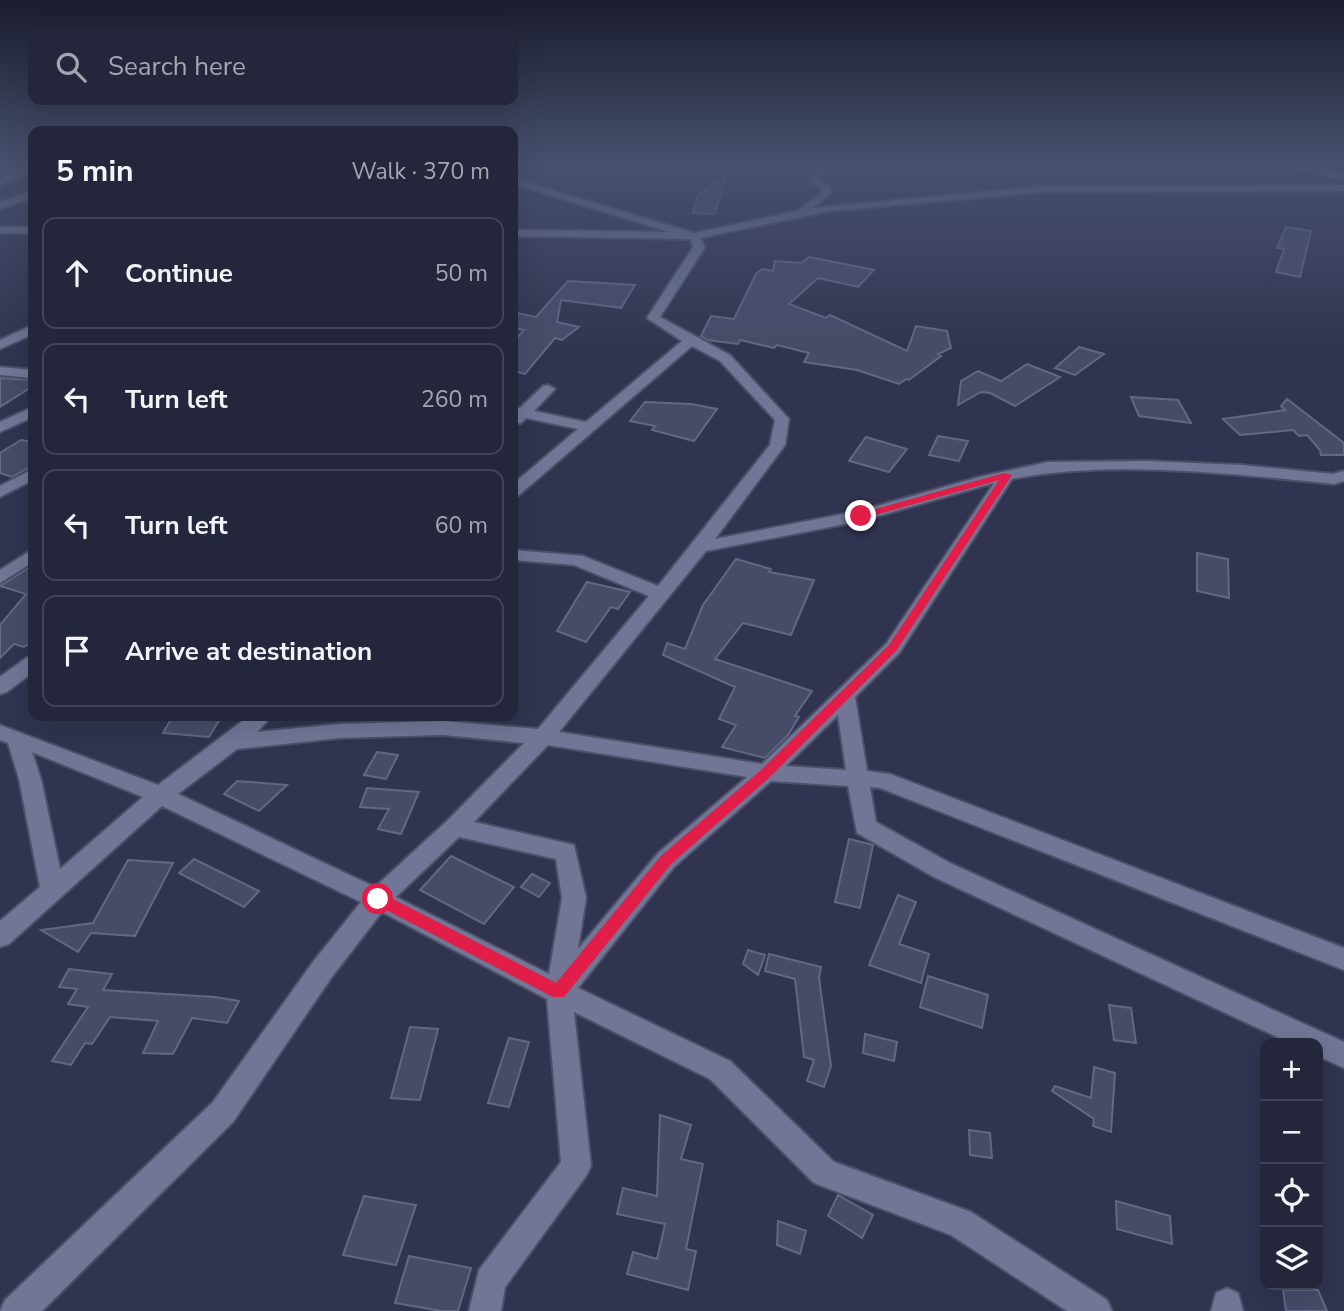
<!DOCTYPE html>
<html lang="en">
<head>
<meta charset="utf-8">
<style>
  body { margin:0; font-family:"Nunito Sans",sans-serif; background:#2c2f43; color:#f1f3f6 }
  .controls { position:absolute; right:21px; bottom:21px; display:grid; overflow:hidden; border-radius:14px; box-shadow:0 7px 28px #0002 }
  .controls button { width:63px; height:63px; display:grid; place-items:center; padding:0; border:0; border-bottom:2px solid #414456; background:#24273c; color:#f1f3f6; font:35px sans-serif }
  .stop { position:absolute; width:21px; height:21px; margin:-16px; border:5px solid #e11d48; border-radius:50%; background:#fff }
  .stop.end { background:#e11d48; border-color:#fff; box-shadow:0 2px 7px #0008 }
  .list { margin:0; padding:0; list-style:none }
  h2 { display:flex; justify-content:space-between; align-items:center; height:91px; margin:0; padding:0 28px; font-size:30px }
  h2 small { font-size:23px; font-weight:400; color:#a3a5af }
  .list li { display:grid; grid-template-columns:46px 1fr auto; gap:21px; align-items:center; box-sizing:border-box; height:112px; margin:0 14px 14px; padding:0 14px; border:2px solid #414456; border-radius:14px }
  .list b { display:block; font-size:26px; white-space:nowrap }
  .list em { font-size:23px; font-style:normal; color:#a3a5af }
  .icon { flex:none; width:38px; height:38px; fill:none; stroke:currentColor; stroke-width:2; stroke-linecap:round; stroke-linejoin:round }
  .map { position:relative; flex:none; width:1344px; height:1311px; overflow:hidden }
  .search { position:absolute; background:#24273c; box-shadow:0 7px 28px #0002; left:28px; top:28px; width:490px; height:77px; display:flex; align-items:center; gap:18px; box-sizing:border-box; padding:0 24px; border-radius:14px; color:#a3a5af; font-size:26px }
  .panel { position:absolute; background:#24273c; box-shadow:0 7px 28px #0002; left:28px; top:126px; width:490px; height:595px; border-radius:14px }
  .map>svg:first-child { display:block }
  .building { fill:#464b68; stroke:#626786; stroke-width:2 }
  .lines { fill:none; stroke-linecap:round; stroke-linejoin:round }
  .minor-casing { stroke:#4c5067; stroke-width:4 }
  .minor { fill:#717696; fill-rule:evenodd }
  .route { fill:#e11d48 }
</style>
</head>
<body>
<div class="map">
<svg width="1344" height="1311" viewBox="0 0 1344 1311">
  <rect width="100%" height="100%" fill="#303450"/>
  <path class="building" d="M 726,176 L 715,214 L 693,213 L 698,195 Z
    M 1286,227 L 1311,231 L 1300,277 L 1276,272 L 1284,249 L 1277,248 Z
    M 809,257 L 874,270 L 858,287 L 818,278 L 789,304 L 826,318 L 830,315 L 907,351 L 916,326 L 947,331 L 951,348 L 938,354 L 941,356 L 909,380 L 906,379 L 899,384 L 857,370 L 804,362 L 809,353 L 777,345 L 774,348 L 740,340 L 738,344 L 707,340 L 701,336 L 711,316 L 734,319 L 756,274 L 762,269 L 773,271 L 775,261 L 801,263 Z
    M 568,281 L 635,285 L 621,308 L 561,300 L 557,322 L 579,327 L 562,340 L 555,338 L 525,374 L 513,371 L 513,342 L 524,330 L 514,328 L 517,313 L 536,317 Z
    M 1079,347 L 1104,354 L 1075,375 L 1055,368 Z
    M 1027,364 L 1060,377 L 1015,406 L 990,393 L 981,392 L 958,405 L 961,381 L 978,371 L 1001,381 Z
    M 0,378 L 33,380 L 33,386 L 0,407 Z
    M 1131,397 L 1178,400 L 1191,423 L 1139,416 Z
    M 1287,399 L 1344,443 L 1344,455 L 1321,455 L 1320,450 L 1307,435 L 1299,436 L 1293,430 L 1240,435 L 1223,419 L 1285,410 L 1281,406 Z
    M 645,402 L 691,404 L 717,409 L 694,441 L 652,430 L 655,426 L 630,421 Z
    M 938,436 L 968,441 L 959,461 L 929,455 Z
    M 866,437 L 907,449 L 889,472 L 849,461 Z
    M 21,440 L 33,442 L 33,465 L 12,477 L 0,473 L 0,453 Z
    M 1197,553 L 1228,559 L 1229,598 L 1197,591 Z
    M 736,559 L 771,569 L 769,572 L 814,580 L 791,635 L 743,623 L 715,659 L 812,691 L 795,716 L 799,717 L 788,735 L 765,758 L 722,747 L 736,725 L 719,719 L 735,687 L 663,655 L 667,643 L 685,649 L 703,605 Z
    M 33,565 L 33,641 L 24,647 L 14,644 L 0,658 L 0,625 L 26,594 L 0,586 Z
    M 587,582 L 630,592 L 618,609 L 611,607 L 586,642 L 557,631 Z
    M 173,716 L 222,716 L 209,737 L 163,733 Z
    M 377,752 L 398,755 L 386,779 L 364,775 Z
    M 237,781 L 287,785 L 259,811 L 224,794 Z
    M 367,788 L 419,792 L 401,834 L 378,829 L 389,809 L 360,807 Z
    M 849,839 L 873,845 L 860,908 L 835,902 Z
    M 451,856 L 514,887 L 484,924 L 420,890 Z
    M 194,859 L 259,891 L 244,907 L 179,873 Z
    M 128,860 L 173,863 L 135,936 L 91,933 L 78,952 L 41,930 L 93,923 Z
    M 532,874 L 550,883 L 539,897 L 521,887 Z
    M 898,895 L 916,902 L 899,944 L 929,954 L 921,983 L 869,965 Z
    M 748,950 L 765,955 L 758,975 L 743,964 Z
    M 769,954 L 821,967 L 819,978 L 831,1066 L 824,1087 L 807,1081 L 814,1060 L 804,1057 L 795,979 L 765,971 Z
    M 69,969 L 112,974 L 103,990 L 215,997 L 239,1001 L 227,1023 L 192,1018 L 173,1054 L 143,1053 L 158,1021 L 110,1017 L 92,1044 L 85,1043 L 71,1065 L 52,1061 L 88,1007 L 68,1004 L 77,989 L 59,987 Z
    M 928,976 L 988,995 L 982,1028 L 920,1007 Z
    M 1109,1005 L 1131,1008 L 1136,1043 L 1114,1040 Z
    M 410,1027 L 438,1029 L 420,1100 L 391,1098 Z
    M 865,1034 L 897,1042 L 894,1061 L 863,1053 Z
    M 509,1038 L 529,1042 L 509,1107 L 488,1103 Z
    M 1094,1067 L 1115,1073 L 1111,1132 L 1093,1126 L 1094,1119 L 1052,1091 L 1055,1086 L 1091,1098 Z
    M 660,1115 L 691,1125 L 681,1159 L 703,1164 L 686,1249 L 696,1251 L 688,1290 L 627,1274 L 633,1252 L 657,1259 L 665,1224 L 617,1214 L 623,1188 L 657,1196 Z
    M 969,1130 L 990,1133 L 992,1158 L 970,1155 Z
    M 838,1195 L 873,1215 L 862,1238 L 828,1216 Z
    M 364,1196 L 416,1205 L 396,1265 L 343,1255 Z
    M 1116,1201 L 1170,1216 L 1172,1244 L 1117,1229 Z
    M 778,1221 L 806,1231 L 800,1254 L 777,1245 Z
    M 409,1256 L 471,1268 L 458,1311 L 441,1311 L 395,1303 Z
    M 1283,1290 L 1318,1290 L 1327,1311 L 1286,1311 Z"/>
  <g class="lines">
    <g class="minor-casing">
      <path id="minor" d="M 24,166 L 33,166 L 33,170 L 0,185 L 0,178 Z
        M 822,166 L 832,166 L 819,179 L 829,185 L 831,193 L 813,208 L 1043,186 L 1344,185 L 1344,191 L 1043,192 L 830,211 L 700,238 L 705,247 L 660,317 L 730,355 L 789,419 L 785,445 L 715,539 L 859,511 L 983,476 L 1048,462 L 1146,461 L 1241,465 L 1333,474 L 1344,471 L 1344,481 L 1334,484 C 1233,474 1112,459 1012,479 L 900,652 L 855,697 L 867,771 L 890,774 L 1344,948 L 1344,970 L 880,788 L 870,787 L 876,822 L 950,863 L 1344,1042 L 1344,1068 L 1318,1056 L 1318,1043 L 1290,1043 L 934,877 L 857,833 L 848,786 L 771,781 L 674,867 L 578,988 L 730,1061 L 834,1162 L 971,1212 L 1107,1300 L 1112,1311 L 1067,1311 L 951,1235 L 814,1183 L 710,1079 L 574,1012 L 591,1166 L 586,1176 L 505,1287 L 501,1311 L 469,1311 L 479,1270 L 561,1162 L 547,999 L 382,912 L 331,978 L 233,1122 L 42,1311 L 0,1311 L 5,1300 L 213,1102 L 313,962 L 361,902 L 162,806 L 9,944 L 0,947 L 0,921 L 40,887 L 19,779 L 8,743 L 0,740 L 0,725 L 158,785 L 249,716 L 272,716 L 257,732 L 340,724 L 443,721 L 538,729 L 649,596 L 574,565 L 513,560 L 513,550 L 583,556 L 658,586 L 770,445 L 775,420 L 720,361 L 692,346 L 519,495 L 513,497 L 513,484 L 578,429 L 526,418 L 521,423 L 513,424 L 513,407 L 520,408 L 543,386 L 548,385 L 555,389 L 534,411 L 586,422 L 682,341 L 647,318 L 693,247 L 690,239 L 513,236 L 513,230 L 670,232 L 513,184 L 513,178 L 694,233 L 798,211 L 821,192 L 820,188 L 808,179 ZM 994,483 L 886,644 L 762,764 L 559,732 L 706,551 L 861,521 ZM 838,715 L 846,770 L 786,766 ZM 443,735 L 524,743 L 447,821 L 375,887 L 178,794 L 237,749 L 340,738 ZM 548,745 L 747,777 L 658,853 L 578,949 L 586,898 L 574,845 L 474,822 ZM 32,752 L 143,797 L 60,869 L 41,779 ZM 459,837 L 556,859 L 562,898 L 549,974 L 396,897 Z
        M 1274,166 L 1301,166 L 1344,173 L 1344,179 Z
        M 33,191 L 33,197 L 0,209 L 0,202 Z
        M 0,227 L 33,227 L 33,233 L 0,233 Z
        M 33,325 L 33,334 L 0,349 L 0,340 Z
        M 0,367 L 33,370 L 33,378 L 0,375 Z
        M 33,407 L 33,417 L 0,432 L 0,422 Z
        M 33,469 L 33,480 L 0,497 L 0,486 Z
        M 33,549 L 33,562 L 0,583 L 0,570 Z
        M 33,657 L 33,672 L 7,692 L 0,694 L 0,677 L 26,658 Z
        M 1227,1288 L 1238,1293 L 1243,1311 L 1211,1311 L 1216,1293 Z"/>
    </g>
    <use href="#minor" class="minor"/>
  </g>
  <linearGradient id="sky" x2="0" y2="1"><stop stop-color="#1a1d2c"/><stop offset="0.47" stop-color="#48506f"/><stop offset="1" stop-color="#48506f" stop-opacity="0"/></linearGradient>
  <rect width="1344" height="350" fill="url(#sky)"/>
  <path class="route" d="M 1004,473 L 1012,475 L 896,651 L 770,777 L 671,864 L 564,997 L 553,997 L 373,903 L 373,894 L 383,894 L 556,983 L 661,856 L 761,770 L 889,645 L 999,480 L 861,519 L 858,518 L 858,514 Z"/>
</svg>
<div class="controls">
<button>+</button>
<button>−</button>
<button><svg class="icon" aria-label="locate" viewBox="0 0 24 24"><circle cx="12" cy="12" r="6"/><path d="M12 2v4M12 18v4M2 12h4M18 12h4"/></svg></button>
<button><svg class="icon" aria-label="layers" viewBox="0 0 24 24"><path d="M12 4l9 5-9 5-9-5zM3 14l9 5 9-5"/></svg></button>
</div>
<div class="stop" style="left:378px;top:899px"></div>
<div class="stop end" style="left:861px;top:516px"></div>
<div class="search"><svg class="icon" aria-label="search" viewBox="0 0 24 24"><circle cx="10" cy="10" r="6"/><path d="M15 15l6 6"/></svg>Search here</div>
<section class="panel">
<h2>5 min<small>Walk · 370 m</small></h2>
<ul class="list">
<li><svg class="icon" aria-label="ahead" viewBox="0 0 24 24"><path d="M12 20V5M6 11l6-6 6 6"/></svg><div><b>Continue</b></div><em>50 m</em></li>
<li><svg class="icon" aria-label="left" viewBox="0 0 24 24"><path d="M17 20v-9H6M10 6l-5 5 5 5"/></svg><div><b>Turn left</b></div><em>260 m</em></li>
<li><svg class="icon" aria-label="left" viewBox="0 0 24 24"><path d="M17 20v-9H6M10 6l-5 5 5 5"/></svg><div><b>Turn left</b></div><em>60 m</em></li>
<li><svg class="icon" aria-label="arrive" viewBox="0 0 24 24"><path d="M6 21V4h12l-3 4 3 4H6"/></svg><div><b>Arrive at destination</b></div></li>
</ul>
</section>
</div>
</body>
</html>
